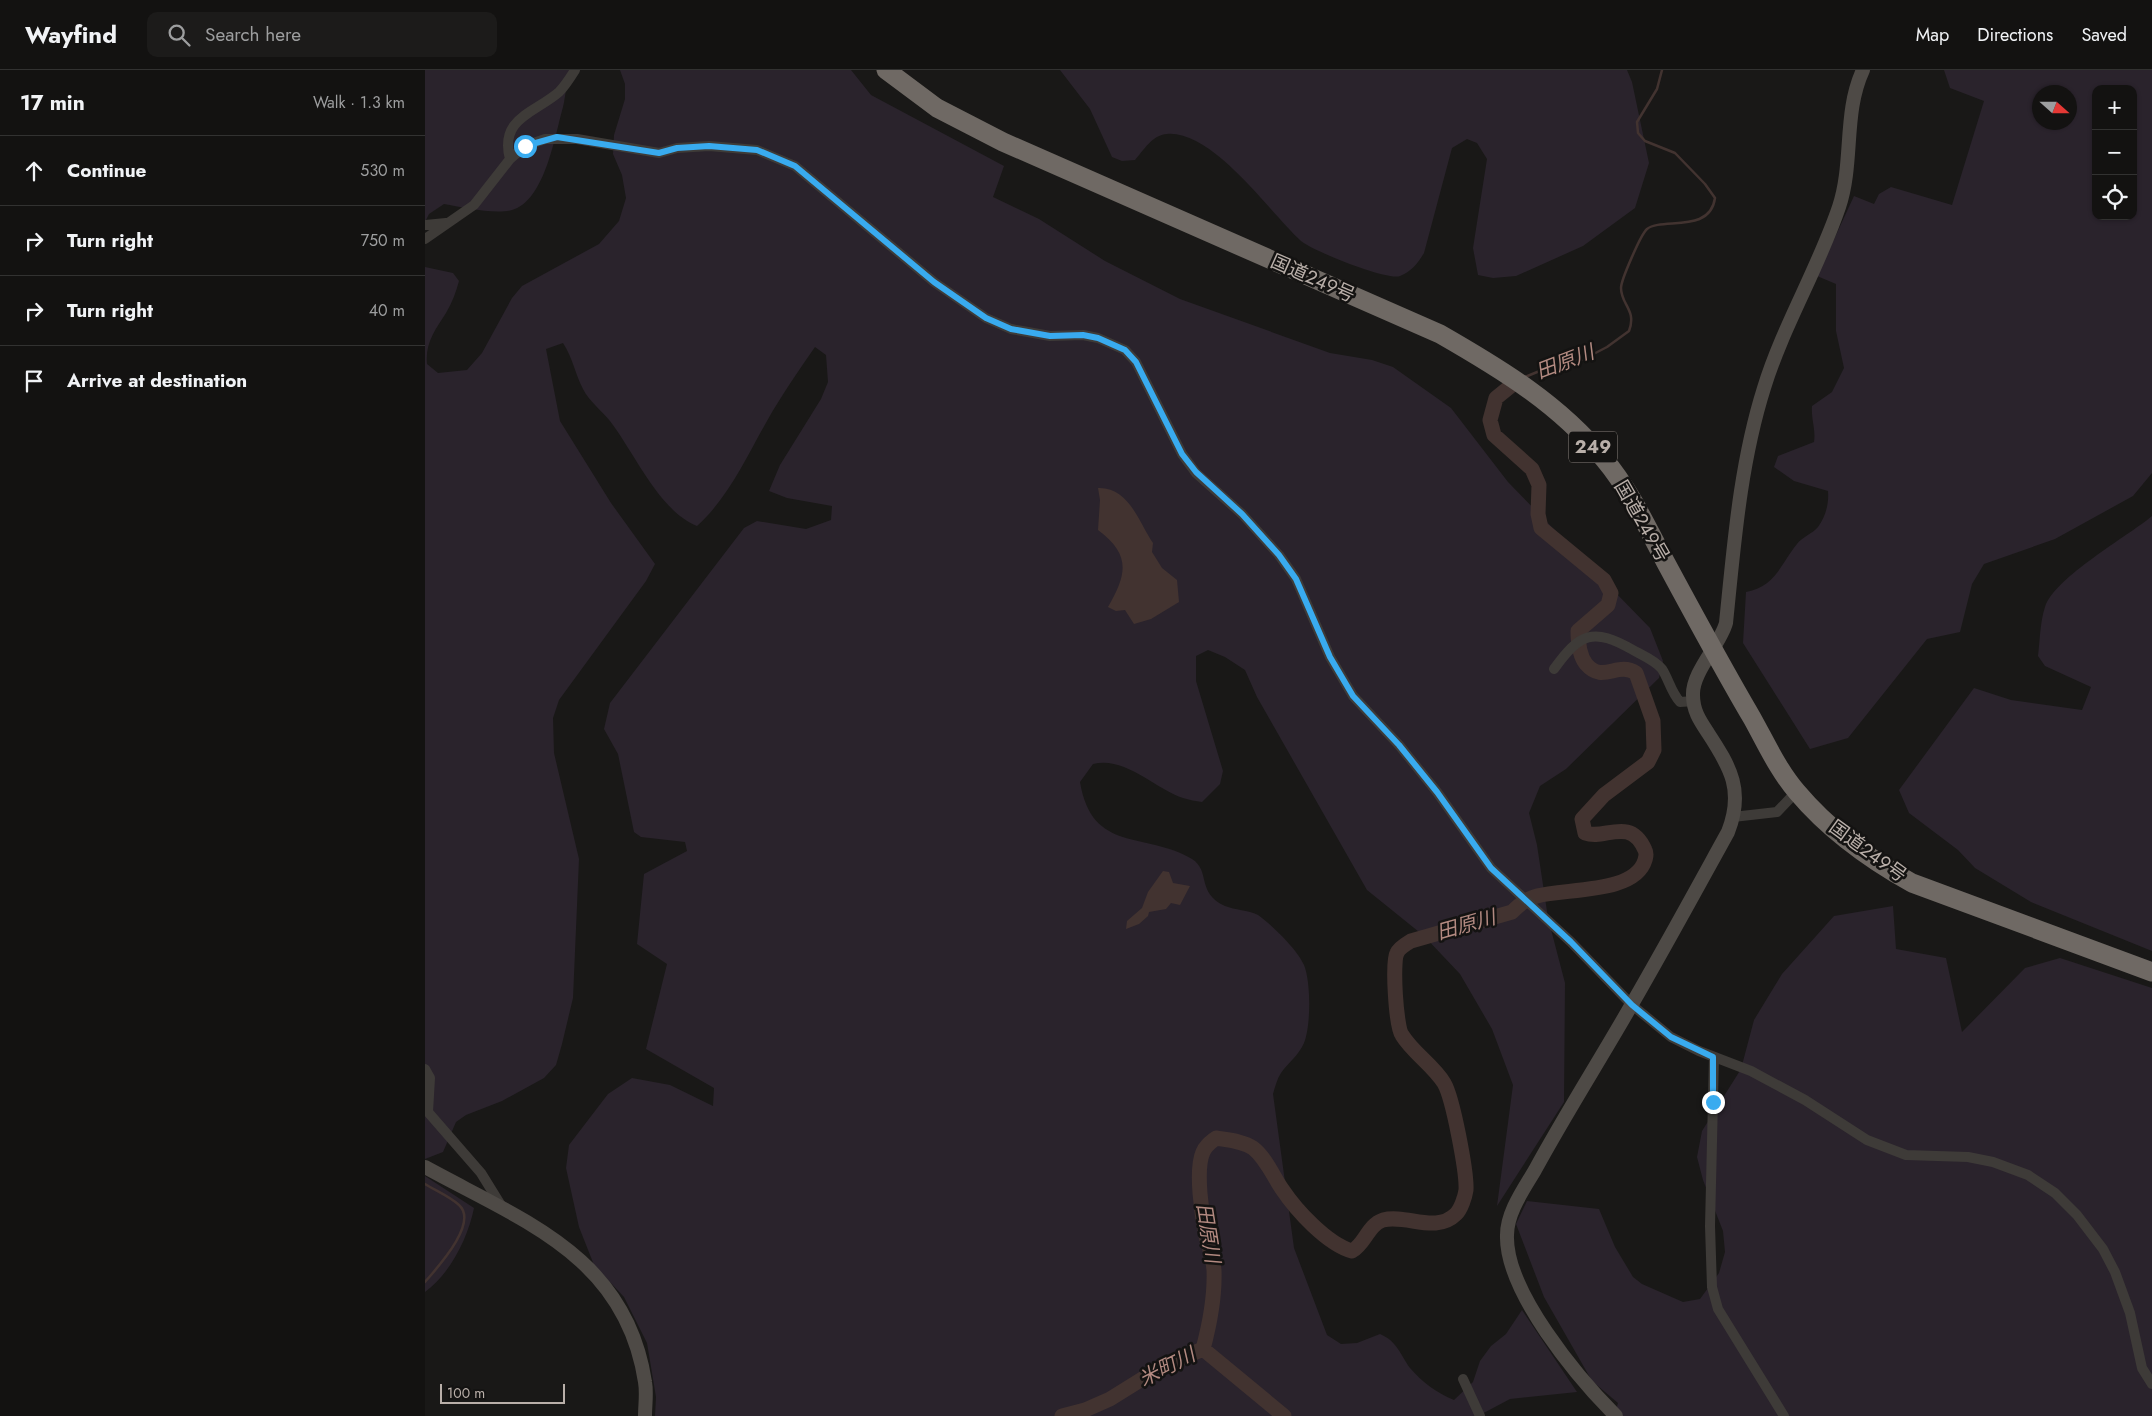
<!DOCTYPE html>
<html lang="en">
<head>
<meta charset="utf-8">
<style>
  body { margin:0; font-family:Jost,"Noto Sans JP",sans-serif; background:#1c1b1a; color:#f1f3f6 }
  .controls { position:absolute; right:15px; top:15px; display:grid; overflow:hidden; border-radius:10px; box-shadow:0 1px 4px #0004 }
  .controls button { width:45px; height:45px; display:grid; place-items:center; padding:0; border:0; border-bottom:1px solid #323231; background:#131211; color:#f1f3f6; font:25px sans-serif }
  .compass { position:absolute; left:1607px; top:15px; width:45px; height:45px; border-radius:50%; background:#131211; box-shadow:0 1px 4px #0004; rotate:111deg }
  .scale { position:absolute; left:15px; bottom:12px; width:125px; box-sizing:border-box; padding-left:5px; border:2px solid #b9afa9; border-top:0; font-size:14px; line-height:18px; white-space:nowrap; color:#b9afa9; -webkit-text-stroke:4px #141312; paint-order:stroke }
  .stop { position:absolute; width:15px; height:15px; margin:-11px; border:4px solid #39abef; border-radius:50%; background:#fff }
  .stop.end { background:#39abef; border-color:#fff; box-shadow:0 1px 5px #0008 }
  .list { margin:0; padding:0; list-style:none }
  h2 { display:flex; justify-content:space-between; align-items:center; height:65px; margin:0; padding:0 20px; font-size:21px }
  h2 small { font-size:16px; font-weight:400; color:#9d9e9f }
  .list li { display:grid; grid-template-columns:32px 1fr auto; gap:15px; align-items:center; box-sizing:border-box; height:70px; padding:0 20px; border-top:1px solid #323231 }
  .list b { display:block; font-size:19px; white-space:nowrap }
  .list em { font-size:16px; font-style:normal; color:#9d9e9f }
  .icon { flex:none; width:28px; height:28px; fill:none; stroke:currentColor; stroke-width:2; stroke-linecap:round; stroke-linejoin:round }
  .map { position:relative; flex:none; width:1727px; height:1346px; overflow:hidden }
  header { display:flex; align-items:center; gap:30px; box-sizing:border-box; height:70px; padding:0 25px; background:#131211; border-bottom:1px solid #323231 }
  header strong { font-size:24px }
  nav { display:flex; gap:28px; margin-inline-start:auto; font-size:18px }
  .search { width:350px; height:45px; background:#1c1b1a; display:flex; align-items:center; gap:12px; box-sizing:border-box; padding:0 18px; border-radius:10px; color:#9d9e9f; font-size:19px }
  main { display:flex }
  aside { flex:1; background:#131211 }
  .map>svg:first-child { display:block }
  .green { fill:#2a232c; fill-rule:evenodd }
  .water { fill:#423330 }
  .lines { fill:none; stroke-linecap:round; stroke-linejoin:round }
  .stream { stroke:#423330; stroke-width:2.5 }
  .river { stroke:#423330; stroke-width:15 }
  .street { stroke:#3e3b38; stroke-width:10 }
  .secondary { stroke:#4e4a46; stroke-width:14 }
  .highway { stroke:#6f6964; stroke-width:19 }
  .route { stroke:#39abef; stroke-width:6 }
  .labels { text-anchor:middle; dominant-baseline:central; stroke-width:5; stroke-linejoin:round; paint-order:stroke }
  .shield { fill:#141312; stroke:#88807c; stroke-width:1 }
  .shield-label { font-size:18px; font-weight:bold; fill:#b9afa9 }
  .street-label { font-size:19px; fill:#b9afa9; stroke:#141312 }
  .water-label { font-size:20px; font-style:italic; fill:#b38a81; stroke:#141312 }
</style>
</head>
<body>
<header>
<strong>Wayfind</strong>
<div class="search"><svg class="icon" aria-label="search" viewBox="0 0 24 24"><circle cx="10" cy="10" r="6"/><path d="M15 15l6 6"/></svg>Search here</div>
<nav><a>Map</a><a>Directions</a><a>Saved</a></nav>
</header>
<main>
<aside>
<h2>17 min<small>Walk · 1.3 km</small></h2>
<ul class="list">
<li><svg class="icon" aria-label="ahead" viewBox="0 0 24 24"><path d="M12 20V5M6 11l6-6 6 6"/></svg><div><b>Continue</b></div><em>530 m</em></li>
<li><svg class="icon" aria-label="right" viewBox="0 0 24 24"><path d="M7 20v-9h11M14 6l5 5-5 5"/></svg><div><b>Turn right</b></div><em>750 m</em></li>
<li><svg class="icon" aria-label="right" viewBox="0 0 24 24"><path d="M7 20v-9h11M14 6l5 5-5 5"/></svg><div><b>Turn right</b></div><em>40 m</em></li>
<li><svg class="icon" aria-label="arrive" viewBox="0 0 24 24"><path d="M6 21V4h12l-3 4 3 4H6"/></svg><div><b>Arrive at destination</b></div></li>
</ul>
</aside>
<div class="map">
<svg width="1727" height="1346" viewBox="0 0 1727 1346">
  <rect width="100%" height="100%" fill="#191817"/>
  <path class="green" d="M 0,0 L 147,0 C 141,10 141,25 138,37 C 130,65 120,131 87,140 C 70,145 37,137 19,134 L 4,144 L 0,152 Z
    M 195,0 L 426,0 L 446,25 L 579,96 L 568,127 L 614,149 L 680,191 L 755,229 L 905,283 L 947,290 L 968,297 L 1026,338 L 1083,412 L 1225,558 L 1238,591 L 1234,608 L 1141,699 L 1115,716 L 1104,743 L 1112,775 L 1123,848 L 1140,913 L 1139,1032 L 1072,1136 L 1088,1015 L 1067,959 L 1035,904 L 999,866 L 942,820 L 832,627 L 820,600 L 800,587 L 783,580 L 771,586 L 771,611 L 798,701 L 795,714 L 777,732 C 771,731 764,730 758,728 C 729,718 700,686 668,694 L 655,712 C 667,784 720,761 767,789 C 786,801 771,823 800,836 C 810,840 823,840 833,845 C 846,854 873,880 879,895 C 886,912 886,956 879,973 C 874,985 863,993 856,1003 C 852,1009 850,1017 848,1024 L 869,1178 L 902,1265 L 916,1274 L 932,1273 L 955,1264 C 972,1271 975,1284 985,1298 C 997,1312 1012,1323 1029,1330 L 1048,1312 L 1055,1291 L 1066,1276 L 1081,1264 L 1097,1240 L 1152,1322 L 1085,1329 L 1053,1346 L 230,1346 L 231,1327 L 222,1273 L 199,1227 L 169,1195 L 154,1157 L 141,1098 L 144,1075 L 183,1024 L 207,1008 L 245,1015 L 288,1036 L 289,1018 L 221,979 L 242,894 L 212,874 L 219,804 L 262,781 L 260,772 L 216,767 L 209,762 L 193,684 L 179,659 L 185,633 L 319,458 L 332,451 L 381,459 L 406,450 L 407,436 L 362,428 L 344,421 L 355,395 L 396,329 L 403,312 L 401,285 L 390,277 C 374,300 356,326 342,351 C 321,388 304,427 272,456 C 234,441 209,382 185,351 C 177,341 164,331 158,319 C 150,304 148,288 138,273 L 121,279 L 135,351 L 186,433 L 230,494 L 221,511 L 134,630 L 128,648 L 129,683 L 154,789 L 148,928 L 137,974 L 131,995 L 119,1008 L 77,1031 L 41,1045 L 31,1052 L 18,1082 L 0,1089 L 0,197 L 28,203 L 34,211 C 31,222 27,233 21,243 C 10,260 0,273 2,294 L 13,303 L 42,300 L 57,283 L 87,228 L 97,216 L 174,174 L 194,151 L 201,128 L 197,105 L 188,84 L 189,65 L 200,29 L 200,14 Z
    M 635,0 L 1202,0 L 1207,12 L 1224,93 L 1210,138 L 1158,176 L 1091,206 L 1068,208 L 1053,205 L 1048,178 L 1062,89 L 1052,73 L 1042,69 L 1027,78 L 999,183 C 993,193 986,202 975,206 C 962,211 886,180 876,171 C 845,143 788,60 742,64 C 727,65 719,80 710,90 L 697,91 L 687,87 L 665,39 Z
    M 1519,0 L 1727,0 L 1727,403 L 1708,426 L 1630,469 L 1559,494 L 1547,514 L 1535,562 L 1502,569 L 1423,668 L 1385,679 L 1318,573 L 1321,522 C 1351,516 1355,495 1372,474 C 1377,467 1387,464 1393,457 C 1401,446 1404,433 1403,421 L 1369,411 L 1349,397 L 1353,386 L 1389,372 C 1391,359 1386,350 1387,336 L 1407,322 L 1419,298 L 1411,261 L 1411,214 L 1392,206 L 1429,126 L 1449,134 L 1454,124 L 1466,117 L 1527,135 L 1559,31 L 1525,18 ZM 1671,19 L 1708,19 L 1708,146 L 1671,146 ZM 1614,22 L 1644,22 L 1644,52 L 1614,52 Z
    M 1727,446 L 1727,881 L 1606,832 L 1550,798 L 1533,780 L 1484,743 L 1474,720 L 1549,618 L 1586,630 L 1657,640 L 1666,617 L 1620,596 L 1613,586 C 1615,570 1615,552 1620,537 C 1630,507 1702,467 1727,446 Z
    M 1468,836 L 1471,879 L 1521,888 L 1537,962 L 1600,898 L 1635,888 L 1727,918 L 1727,1346 L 1189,1346 L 1193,1333 L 1167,1311 L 1119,1227 L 1091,1154 L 1102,1131 L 1174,1139 L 1190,1177 L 1208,1207 L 1217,1214 L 1258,1232 L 1275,1229 L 1294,1203 L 1300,1182 L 1298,1161 L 1278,1110 L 1272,1087 L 1277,1061 L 1316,999 L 1329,950 L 1357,904 L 1409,846 Z
    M 0,1106 L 49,1138 C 43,1168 25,1204 0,1222 Z"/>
  <path class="water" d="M 673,418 C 704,417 713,451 728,473 L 727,482 L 737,498 L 752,510 L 754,532 L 726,549 L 709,554 L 700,540 L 691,541 L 683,537 C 703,503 705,484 673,460 L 675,430 Z
    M 738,801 L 744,802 L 748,813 L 765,816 L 755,835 L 746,833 L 741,839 L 724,842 L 723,846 L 714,854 L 701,859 L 702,851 L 717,838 L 723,822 Z"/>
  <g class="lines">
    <path class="stream" d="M 1100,307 L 1134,293 L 1157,290 L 1182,277 L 1204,261 C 1212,240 1196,235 1196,218 C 1196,210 1216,164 1222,159 C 1237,147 1285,164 1290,128 L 1280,114 L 1250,83 L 1220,71 L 1213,63 L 1212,52 L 1232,19 L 1237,0
      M 0,1114 C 11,1121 24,1126 34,1135 C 54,1153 12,1198 0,1212"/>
    <path class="river" d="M 778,1279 C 785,1253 790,1227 789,1200 C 788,1188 784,1177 781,1166 C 777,1146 770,1100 778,1082 C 781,1075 786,1072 791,1068 C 803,1070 818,1071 828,1078 C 841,1088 848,1106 857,1119 C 871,1140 902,1174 927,1181 C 940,1174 943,1155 958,1150 C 982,1144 1011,1164 1031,1144 C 1036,1139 1040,1127 1041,1120 C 1042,1103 1028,1028 1019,1013 C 1008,995 988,983 977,965 C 971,957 967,892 972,883 C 974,878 981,874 986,871 L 1087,842 C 1095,834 1101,829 1112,826 C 1141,818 1210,824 1220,790 C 1221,786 1222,784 1220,780 C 1216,771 1211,764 1202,762 C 1187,759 1174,768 1160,763 L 1157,749 L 1179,725 L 1223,692 L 1229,680 L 1228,651 L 1211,603 C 1192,591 1178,614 1161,594 C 1154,585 1153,572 1153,561 L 1183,535 L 1186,523 L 1179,510 L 1116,458 L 1113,444 L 1114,415 L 1107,399 L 1069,365 L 1065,350 L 1071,328 L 1087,315
      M 778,1279 L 859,1346
      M 637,1346 L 660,1340 L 685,1329 L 738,1296 L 778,1279"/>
    <path class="street" d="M 85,89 C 74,48 110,43 134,22 C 140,16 145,8 150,0
      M 0,155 L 21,153
      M 0,169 L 49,135 L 85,89 L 100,76 L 120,69 L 152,69 L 234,83 L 252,78 L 284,76 L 332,80 L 370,96 L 509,212 L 561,248 L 586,259 L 625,266 L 658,265 L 673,268 L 700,280 L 711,292 L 757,384 L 771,403 L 817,444 L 854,485 L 871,509 L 905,587 L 928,626 L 974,675 L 1012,722 L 1066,798 L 1146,872 L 1207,935 L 1246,967 L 1274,981 L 1326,1001 L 1380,1030 L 1442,1070 L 1481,1085 L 1543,1087 L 1568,1092 L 1603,1105 L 1630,1123 L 1652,1145 L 1678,1179 L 1690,1202 L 1705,1243 L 1717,1298 L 1727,1314
      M 1129,599 C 1155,563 1168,557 1208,580 C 1217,585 1231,591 1237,599 C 1244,610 1246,622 1255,632 L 1269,631
      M 1308,747 L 1352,742 L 1371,722
      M 1289,987 L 1285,1156 L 1287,1217 L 1293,1239 L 1359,1346
      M 0,999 L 5,1008 L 3,1042 L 56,1103 L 77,1137
      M 1038,1309 L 1055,1346"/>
    <path class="secondary" d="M 0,1097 C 98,1151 201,1186 220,1312 C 222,1323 220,1335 220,1346
      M 1191,1346 C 1153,1308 1080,1221 1082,1165 C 1082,1142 1099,1119 1110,1100 C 1141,1043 1175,990 1207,934 C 1240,877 1271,820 1303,762 C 1319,721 1306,698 1283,663 C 1275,651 1268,641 1268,625 C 1267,602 1295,575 1301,553 C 1309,475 1315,394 1339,318 C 1358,256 1393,199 1414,137 C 1429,92 1418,43 1438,0"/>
    <path class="highway" d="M 461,0 L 512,38 L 578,72 L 1015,264 C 1076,299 1134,334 1179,389 C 1205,420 1222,457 1241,493 C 1269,545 1297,597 1327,648 C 1341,673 1353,700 1372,722 C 1404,760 1444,789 1487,813 L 1727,902"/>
  </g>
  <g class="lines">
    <path class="route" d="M 100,76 L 132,67 L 234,83 L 252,78 L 284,76 L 332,80 L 370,96 L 509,212 L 561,248 L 586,259 L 625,266 L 658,265 L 673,268 L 700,280 L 711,292 L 757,384 L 771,402 L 817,444 L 854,485 L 871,509 L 905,587 L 928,626 L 974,675 L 1012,722 L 1066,798 L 1146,872 L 1207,935 L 1246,967 L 1288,987 L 1288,1032"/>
  </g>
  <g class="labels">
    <rect class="shield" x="1144" y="361.5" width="48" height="31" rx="4"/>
    <g class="shield-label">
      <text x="1168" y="377">249</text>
    </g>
    <g class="street-label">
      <text transform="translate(888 208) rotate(24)">国道249号</text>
      <text transform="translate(1217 451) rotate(60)">国道249号</text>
      <text transform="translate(1443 781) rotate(36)">国道249号</text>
    </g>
    <g class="water-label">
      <text transform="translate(1140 292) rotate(-21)">田原川</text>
      <text transform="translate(1041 855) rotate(-16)">田原川</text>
      <text transform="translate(783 1163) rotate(81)">田原川</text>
      <text transform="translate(742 1297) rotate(-27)">米町川</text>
    </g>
  </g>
</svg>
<div class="controls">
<button>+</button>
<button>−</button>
<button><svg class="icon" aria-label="locate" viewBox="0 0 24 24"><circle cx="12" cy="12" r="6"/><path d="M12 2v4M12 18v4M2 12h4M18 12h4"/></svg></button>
</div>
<svg class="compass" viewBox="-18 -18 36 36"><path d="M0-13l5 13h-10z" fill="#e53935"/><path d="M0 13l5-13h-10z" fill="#9d9e9f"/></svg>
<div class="scale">100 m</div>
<div class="stop" style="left:100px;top:76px"></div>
<div class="stop end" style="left:1288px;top:1032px"></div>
</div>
</main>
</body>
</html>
